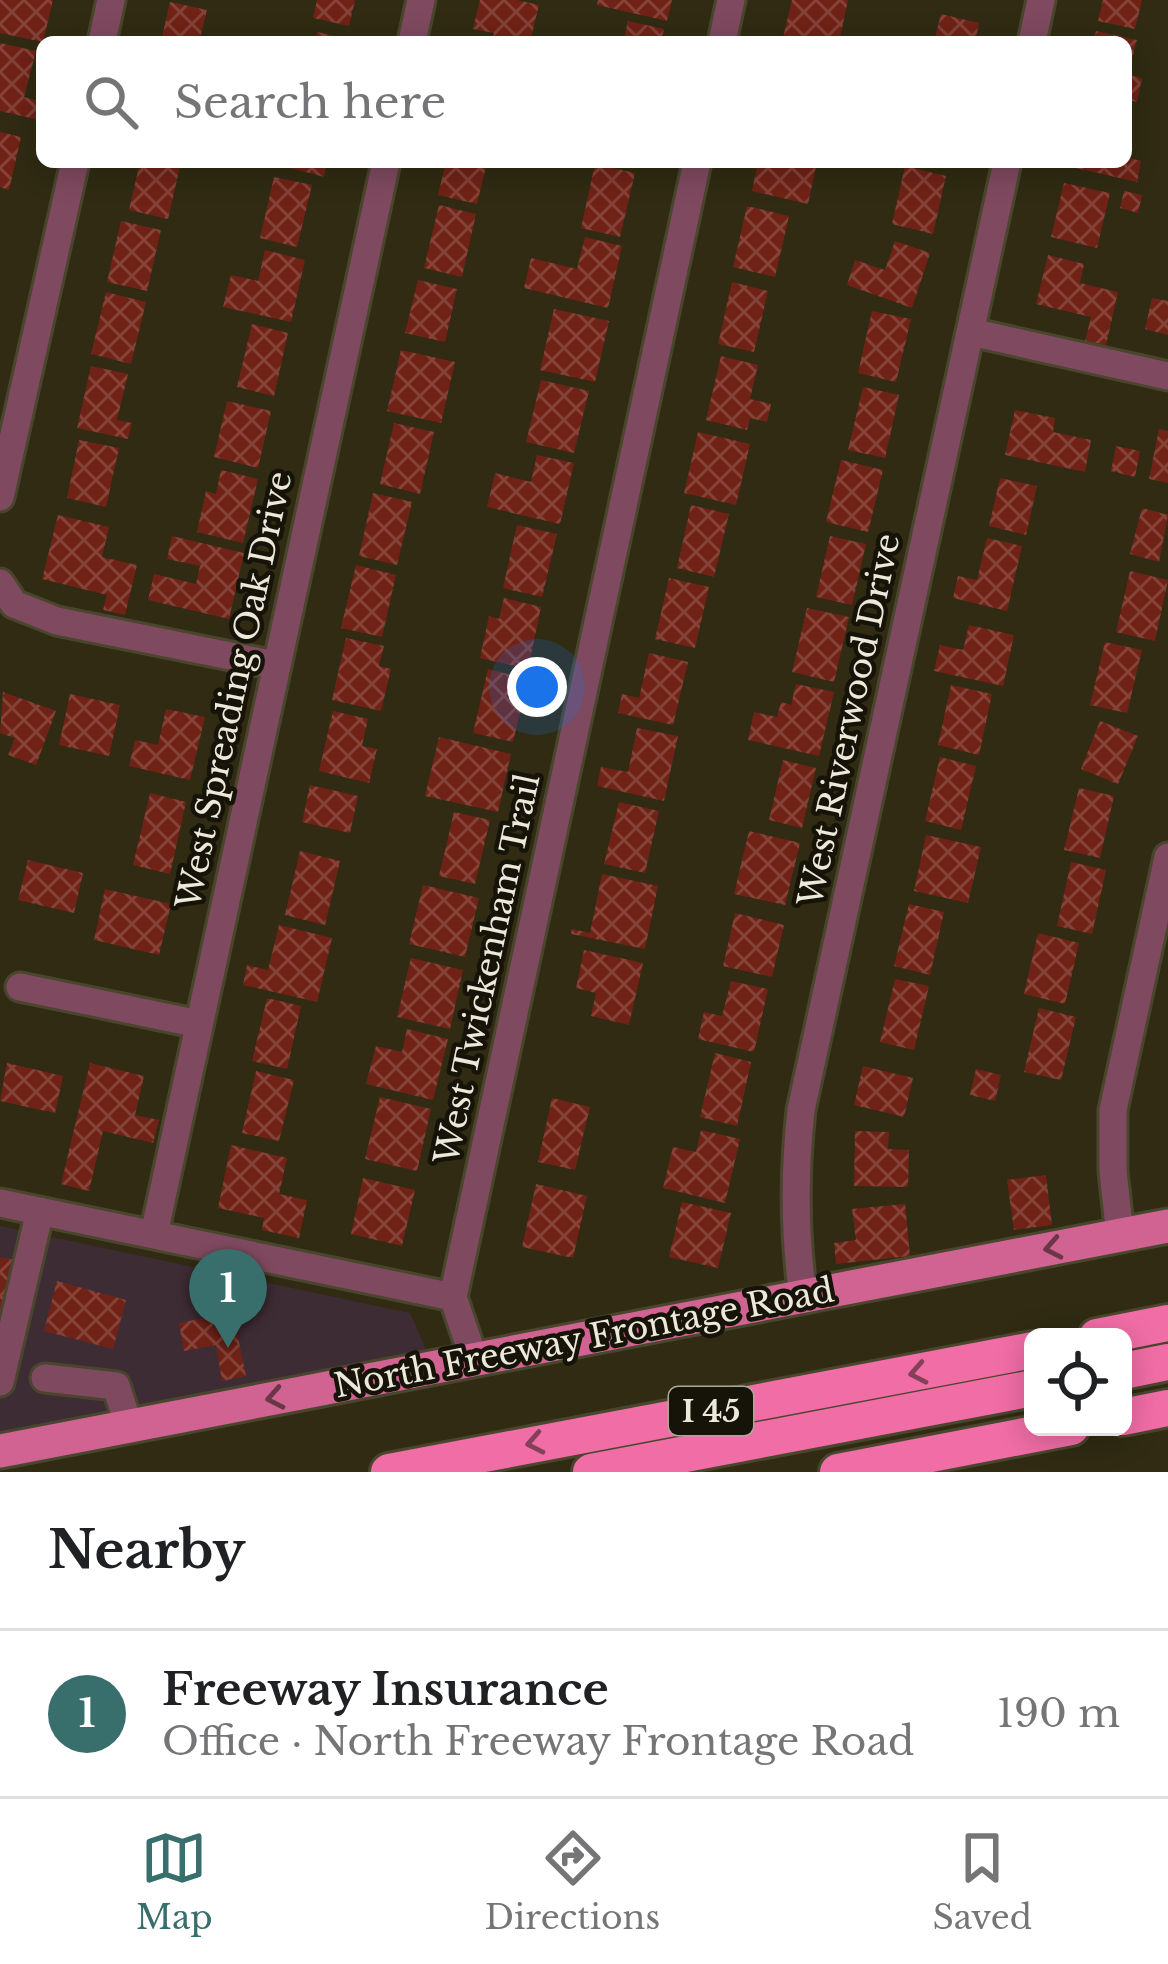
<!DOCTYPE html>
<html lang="en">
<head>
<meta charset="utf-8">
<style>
  body { margin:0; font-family:"Libre Baskerville",serif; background:#f2f2f2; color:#202124 }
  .controls { position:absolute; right:36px; bottom:36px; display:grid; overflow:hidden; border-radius:18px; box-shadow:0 6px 30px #0003 }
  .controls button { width:108px; height:108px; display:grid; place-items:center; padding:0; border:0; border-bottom:3px solid #e0e0e0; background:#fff; color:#202124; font:60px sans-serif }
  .you { position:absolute; left:537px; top:687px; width:42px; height:42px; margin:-30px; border:9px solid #fff; border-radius:50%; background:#1a73e8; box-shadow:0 0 0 18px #1a73e833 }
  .badge { display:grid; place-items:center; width:78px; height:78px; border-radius:50%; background:#386f6c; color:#fff; font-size:39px; font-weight:700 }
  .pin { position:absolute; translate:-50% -99px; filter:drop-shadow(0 3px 6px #0008) }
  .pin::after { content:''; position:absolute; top:63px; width:42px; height:36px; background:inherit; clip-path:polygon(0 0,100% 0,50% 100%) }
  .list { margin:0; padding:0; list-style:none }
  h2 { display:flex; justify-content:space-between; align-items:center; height:156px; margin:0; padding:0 48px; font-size:51px }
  h2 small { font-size:39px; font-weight:400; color:#757577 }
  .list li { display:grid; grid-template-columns:78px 1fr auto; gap:36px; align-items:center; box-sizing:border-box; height:168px; padding:0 48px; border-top:3px solid #e0e0e0 }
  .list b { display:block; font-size:45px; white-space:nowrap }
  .list p { margin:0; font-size:39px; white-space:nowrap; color:#757577 }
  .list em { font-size:39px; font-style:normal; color:#757577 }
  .icon { flex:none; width:66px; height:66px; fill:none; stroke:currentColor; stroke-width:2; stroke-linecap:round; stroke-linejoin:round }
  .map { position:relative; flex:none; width:1168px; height:1472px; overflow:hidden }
  .search { position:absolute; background:#fff; box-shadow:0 6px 30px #0003; left:36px; right:36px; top:36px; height:132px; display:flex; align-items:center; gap:30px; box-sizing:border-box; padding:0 42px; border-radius:18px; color:#757577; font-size:45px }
  .sheet { height:324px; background:#fff }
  nav { display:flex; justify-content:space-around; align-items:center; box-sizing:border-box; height:168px; border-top:3px solid #e0e0e0; background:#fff; font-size:33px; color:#757577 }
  nav a { display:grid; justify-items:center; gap:6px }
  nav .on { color:#386f6c }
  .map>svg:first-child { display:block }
  .commercial { fill:#3e2c35 }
  .building { fill:url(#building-cross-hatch) }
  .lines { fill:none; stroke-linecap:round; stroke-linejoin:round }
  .minor-casing { stroke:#4a462e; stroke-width:33 }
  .major-casing { stroke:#4a462e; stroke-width:39 }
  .highway-casing { stroke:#4a462e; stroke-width:42 }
  .minor { stroke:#7f4a5f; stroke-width:27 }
  .major { stroke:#d16392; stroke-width:33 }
  .highway { stroke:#f16da6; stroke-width:36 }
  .oneway { stroke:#6a3747 }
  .oneway2 { stroke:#844058 }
  .labels { text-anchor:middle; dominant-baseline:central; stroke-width:9; stroke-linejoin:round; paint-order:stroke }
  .shield { fill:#161309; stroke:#aca99c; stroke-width:3 }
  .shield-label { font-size:30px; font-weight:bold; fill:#ece9db }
  .street-label { font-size:33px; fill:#ece9db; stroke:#161309 }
</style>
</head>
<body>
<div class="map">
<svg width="1168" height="1472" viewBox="0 0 1168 1472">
  <defs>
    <pattern id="building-cross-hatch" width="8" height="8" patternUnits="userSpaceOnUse" patternTransform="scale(3)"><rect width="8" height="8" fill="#702216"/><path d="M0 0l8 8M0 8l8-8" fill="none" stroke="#854237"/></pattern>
  </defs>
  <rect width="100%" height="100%" fill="#302b12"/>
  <path class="commercial" d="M 0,1226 L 410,1313 L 428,1354 L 0,1439 Z"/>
  <path class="building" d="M 0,0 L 53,0 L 43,42 L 0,33 Z
    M 317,0 L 355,0 L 349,26 L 313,18 Z
    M 480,0 L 517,0 L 539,5 L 530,42 L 492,42 L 494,33 L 473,29 Z
    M 598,0 L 672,0 L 667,21 L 597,5 Z
    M 792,0 L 848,0 L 839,42 L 782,42 Z
    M 1103,0 L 1142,0 L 1135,29 L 1098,21 Z
    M 170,2 L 207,10 L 199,42 L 161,42 Z
    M 941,14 L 979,23 L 975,42 L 934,42 Z
    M 628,21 L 664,29 L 661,42 L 623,42 Z
    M 1096,31 L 1137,40 L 1128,74 L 1126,42 L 1093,42 Z
    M 317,32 L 354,40 L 354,42 L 315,42 Z
    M 0,43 L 36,51 L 24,97 L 42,102 L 39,120 L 0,111 Z
    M 1126,74 L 1142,78 L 1137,102 L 1126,100 Z
    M 0,132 L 21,137 L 9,190 L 0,187 Z
    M 1126,157 L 1141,161 L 1137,182 L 1067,166 L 1068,162 L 1126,162 Z
    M 140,162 L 181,162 L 168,219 L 129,210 Z
    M 268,162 L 327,162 L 324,177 Z
    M 446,162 L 487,162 L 477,204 L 438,195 Z
    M 758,162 L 817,162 L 808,204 L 752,191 Z
    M 595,164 L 635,173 L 620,237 L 581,228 Z
    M 905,166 L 946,176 L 933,234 L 892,224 Z
    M 274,177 L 312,185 L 297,247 L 260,238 Z
    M 1064,183 L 1110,193 L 1097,248 L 1051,237 Z
    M 1124,191 L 1142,195 L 1138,213 L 1120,208 Z
    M 439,205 L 476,214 L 462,277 L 424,268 Z
    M 747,206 L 789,216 L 775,277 L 733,267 Z
    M 121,221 L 161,230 L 147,291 L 107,282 Z
    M 585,237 L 622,246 L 608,308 L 524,288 L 531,258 L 577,269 Z
    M 895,241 L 930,253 L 912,308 L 847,285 L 855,260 L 885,270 Z
    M 265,250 L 305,260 L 291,322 L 223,307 L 231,275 L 258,281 Z
    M 1048,255 L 1084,264 L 1080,283 L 1118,292 L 1106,345 L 1085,341 L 1091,317 L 1036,304 Z
    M 418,280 L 457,289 L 445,342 L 405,333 Z
    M 732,282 L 768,291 L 754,352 L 718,344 Z
    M 106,292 L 146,302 L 131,364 L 91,354 Z
    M 1152,298 L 1168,301 L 1168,335 L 1145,329 Z
    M 554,309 L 609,321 L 595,382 L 540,370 Z
    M 872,311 L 911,319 L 896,382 L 858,373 Z
    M 252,324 L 288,333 L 274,396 L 237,387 Z
    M 401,350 L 455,362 L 441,423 L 387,411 Z
    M 721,356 L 758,365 L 750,399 L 771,404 L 767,422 L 750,418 L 747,430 L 706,420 Z
    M 91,366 L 128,374 L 117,420 L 132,423 L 128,439 L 77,428 Z
    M 541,380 L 589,391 L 574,453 L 526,442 Z
    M 863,387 L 899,395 L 885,458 L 848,450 Z
    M 227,401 L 271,411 L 258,468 L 214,457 Z
    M 1015,410 L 1055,418 L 1053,432 L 1091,440 L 1085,472 L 1005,455 Z
    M 394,423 L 434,432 L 420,494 L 380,484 Z
    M 1159,429 L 1168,431 L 1168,483 L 1149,479 Z
    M 698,432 L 750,444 L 736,505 L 684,493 Z
    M 79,440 L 119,448 L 106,507 L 67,498 Z
    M 1116,446 L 1140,451 L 1135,477 L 1111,471 Z
    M 537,455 L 574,463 L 560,524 L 487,507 L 495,473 L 531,482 Z
    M 841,460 L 883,470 L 868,532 L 826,522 Z
    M 221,470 L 258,479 L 243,543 L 197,532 L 206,491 L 216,494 Z
    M 1000,478 L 1037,486 L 1026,535 L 989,526 Z
    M 373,493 L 412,502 L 397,565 L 359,556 Z
    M 691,505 L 729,514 L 714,577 L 677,568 Z
    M 1142,508 L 1168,515 L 1159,562 L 1130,554 Z
    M 58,515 L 109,527 L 102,557 L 137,565 L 125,615 L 103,610 L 107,595 L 42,579 Z
    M 517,525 L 557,534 L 542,597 L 503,588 Z
    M 172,536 L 244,553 L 229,619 L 148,600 L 154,574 L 196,584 L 200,566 L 167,559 Z
    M 830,536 L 866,544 L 852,605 L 816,597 Z
    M 987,538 L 1022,546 L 1007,611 L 953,598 L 958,576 L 977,580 Z
    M 356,565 L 396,575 L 382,637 L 341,628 Z
    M 1130,571 L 1168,580 L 1155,641 L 1116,632 Z
    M 669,578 L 709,587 L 695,648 L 655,639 Z
    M 504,598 L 541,607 L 528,669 L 480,658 L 489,616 L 499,619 Z
    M 807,608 L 849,617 L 834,682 L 792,672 Z
    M 969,625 L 1014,635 L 1003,686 L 934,671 L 940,645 L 963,650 Z
    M 346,638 L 384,646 L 379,666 L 391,669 L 381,711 L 332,700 Z
    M 1105,642 L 1142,650 L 1127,713 L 1090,705 Z
    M 649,653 L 688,662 L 673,725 L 618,713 L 622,694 L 639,698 Z
    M 488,669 L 528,679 L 513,742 L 473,733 Z
    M 796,684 L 834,692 L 819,756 L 748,740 L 754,712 L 777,717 L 781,702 L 791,705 Z
    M 951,685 L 992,694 L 979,755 L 938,745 Z
    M 3,692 L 56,711 L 36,765 L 8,755 L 15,738 L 0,733 Z
    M 70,694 L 120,705 L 109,756 L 59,745 Z
    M 166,709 L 205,717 L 190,780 L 129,766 L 135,740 L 158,745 Z
    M 333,711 L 368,719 L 362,746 L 377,749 L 369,783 L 319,771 Z
    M 1100,721 L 1138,736 L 1118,784 L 1081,769 Z
    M 637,728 L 678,736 L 664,801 L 597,786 L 601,767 L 628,772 Z
    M 439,737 L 511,754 L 498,812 L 425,796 Z
    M 940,757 L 976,766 L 961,830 L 925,821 Z
    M 783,760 L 816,768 L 802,828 L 769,820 Z
    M 310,785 L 358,796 L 350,833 L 302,822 Z
    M 1079,788 L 1114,796 L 1100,858 L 1064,850 Z
    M 150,793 L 186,802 L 170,874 L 133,865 Z
    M 619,802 L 659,811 L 645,873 L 604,864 Z
    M 454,812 L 490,820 L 475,884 L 439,876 Z
    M 749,831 L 800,843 L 785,905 L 734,894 Z
    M 926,835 L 981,847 L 968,903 L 914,891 Z
    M 300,851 L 340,861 L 325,925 L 285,915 Z
    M 28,860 L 83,873 L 74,913 L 18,900 Z
    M 1071,862 L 1106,870 L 1092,934 L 1057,926 Z
    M 602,874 L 658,886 L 645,949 L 571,934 L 572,929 L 590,933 Z
    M 423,885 L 479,898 L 465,957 L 409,944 Z
    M 105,889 L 171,904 L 159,955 L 94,940 Z
    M 909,904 L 944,912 L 930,975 L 894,966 Z
    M 735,913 L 784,925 L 772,977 L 723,966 Z
    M 279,925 L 332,938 L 317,1002 L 243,985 L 247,965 L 268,970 Z
    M 1038,933 L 1079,943 L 1065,1004 L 1024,994 Z
    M 584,950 L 643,963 L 629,1025 L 591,1016 L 596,993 L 576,988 Z
    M 411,958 L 463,970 L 450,1029 L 397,1017 Z
    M 895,979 L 929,986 L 914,1050 L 880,1042 Z
    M 731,981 L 768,989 L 754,1052 L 698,1039 L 704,1012 L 722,1016 Z
    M 267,998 L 301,1006 L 287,1069 L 252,1061 Z
    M 1039,1008 L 1076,1017 L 1061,1080 L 1024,1072 Z
    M 407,1029 L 448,1039 L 433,1100 L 366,1084 L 376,1046 L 402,1052 Z
    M 715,1053 L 751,1062 L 737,1126 L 700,1117 Z
    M 7,1063 L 63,1076 L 55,1113 L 0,1101 Z
    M 90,1063 L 144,1076 L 135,1115 L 159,1120 L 153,1143 L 103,1131 L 89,1191 L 61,1184 Z
    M 863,1066 L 913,1078 L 904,1117 L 854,1105 Z
    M 976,1069 L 1001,1075 L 995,1101 L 970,1095 Z
    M 256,1071 L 294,1080 L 279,1141 L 242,1133 Z
    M 380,1097 L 431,1109 L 417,1171 L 365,1159 Z
    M 552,1098 L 590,1107 L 575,1170 L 538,1162 Z
    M 701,1130 L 740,1139 L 725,1203 L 663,1188 L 673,1147 L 696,1152 Z
    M 855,1131 L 889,1132 L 888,1149 L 909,1150 L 908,1187 L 854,1186 Z
    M 231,1145 L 287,1158 L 279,1194 L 307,1200 L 299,1238 L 262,1230 L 264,1218 L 218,1208 Z
    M 1046,1175 L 1052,1225 L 1014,1230 L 1007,1180 Z
    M 363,1178 L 415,1190 L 402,1246 L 351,1234 Z
    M 536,1184 L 587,1196 L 573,1258 L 522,1247 Z
    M 682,1202 L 731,1213 L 718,1268 L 669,1257 Z
    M 905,1204 L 910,1256 L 836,1264 L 834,1243 L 856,1240 L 852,1209 Z
    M 0,1257 L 20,1261 L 0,1349 Z
    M 57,1281 L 126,1300 L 113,1349 L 44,1331 Z
    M 233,1312 L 246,1376 L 222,1381 L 216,1345 L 184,1351 L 179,1323 Z"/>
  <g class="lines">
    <g class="minor-casing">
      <path id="minor" d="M 102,42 L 111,0
        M 412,42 L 421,0
        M 722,42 L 731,0
        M 1032,42 L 1041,0
        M 971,332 L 1168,376
        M 0,497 L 75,162
        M 0,583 L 14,604 L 57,621 L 275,665
        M 20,987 L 199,1024
        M 0,1203 L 453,1297
        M 154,1234 L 386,162
        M 1120,1235 L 1113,1171 L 1113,1110 L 1168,857
        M 803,1296 C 794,1232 794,1174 801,1110 L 1007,162
        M 453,1297 L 697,162
        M 453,1297 L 474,1359
        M 45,1378 L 116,1386 L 129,1426
        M 0,1382 L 40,1211"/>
    </g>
    <g class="major-casing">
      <path id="major" d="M 0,1451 L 1168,1226"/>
    </g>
    <g class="highway-casing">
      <path id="highway" d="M 1097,1337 L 1168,1323
        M 1123,1371 L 1168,1362
        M 1123,1417 L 1168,1408
        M 389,1472 L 1033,1350
        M 591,1472 L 1033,1388
        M 838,1472 L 1071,1427"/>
    </g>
    <use href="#minor" class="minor"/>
    <use href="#major" class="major"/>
    <use href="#highway" class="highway"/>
  </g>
  <defs><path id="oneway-chevron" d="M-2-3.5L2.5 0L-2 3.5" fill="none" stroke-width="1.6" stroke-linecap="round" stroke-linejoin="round" transform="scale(3)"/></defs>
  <g class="oneway">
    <use href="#oneway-chevron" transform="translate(1053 1248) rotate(169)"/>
    <use href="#oneway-chevron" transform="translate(275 1398) rotate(169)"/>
  </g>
  <g class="oneway2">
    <use href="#oneway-chevron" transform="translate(918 1373) rotate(169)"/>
    <use href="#oneway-chevron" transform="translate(535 1443) rotate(169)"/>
  </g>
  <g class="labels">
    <rect class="shield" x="669" y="1387" width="84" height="48" rx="9"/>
    <g class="shield-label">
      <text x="711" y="1411">I 45</text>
    </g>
    <g class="street-label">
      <text transform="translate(234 690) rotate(-78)">West Spreading Oak Drive</text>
      <text transform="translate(849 720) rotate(-78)">West Riverwood Drive</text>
      <text transform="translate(487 969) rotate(-78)">West Twickenham Trail</text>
      <text transform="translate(584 1338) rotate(-11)">North Freeway Frontage Road</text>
    </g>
  </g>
</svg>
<div class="controls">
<button><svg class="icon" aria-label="locate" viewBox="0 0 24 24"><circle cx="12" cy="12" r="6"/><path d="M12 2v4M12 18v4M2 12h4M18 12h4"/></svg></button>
</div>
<div class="you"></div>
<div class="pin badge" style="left:228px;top:1348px">1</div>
<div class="search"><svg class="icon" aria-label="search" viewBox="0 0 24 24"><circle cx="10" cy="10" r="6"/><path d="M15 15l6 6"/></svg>Search here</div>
</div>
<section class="sheet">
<h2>Nearby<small></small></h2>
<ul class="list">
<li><span class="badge">1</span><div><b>Freeway Insurance</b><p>Office · North Freeway Frontage Road</p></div><em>190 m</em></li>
</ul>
</section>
<nav>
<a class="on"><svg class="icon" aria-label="map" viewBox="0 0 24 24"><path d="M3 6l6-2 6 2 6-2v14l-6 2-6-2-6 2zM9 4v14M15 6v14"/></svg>Map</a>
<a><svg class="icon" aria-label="directions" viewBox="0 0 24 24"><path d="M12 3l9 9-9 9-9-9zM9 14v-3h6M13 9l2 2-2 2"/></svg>Directions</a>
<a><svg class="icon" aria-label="saved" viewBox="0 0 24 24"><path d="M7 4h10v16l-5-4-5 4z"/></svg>Saved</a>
</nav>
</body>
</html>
